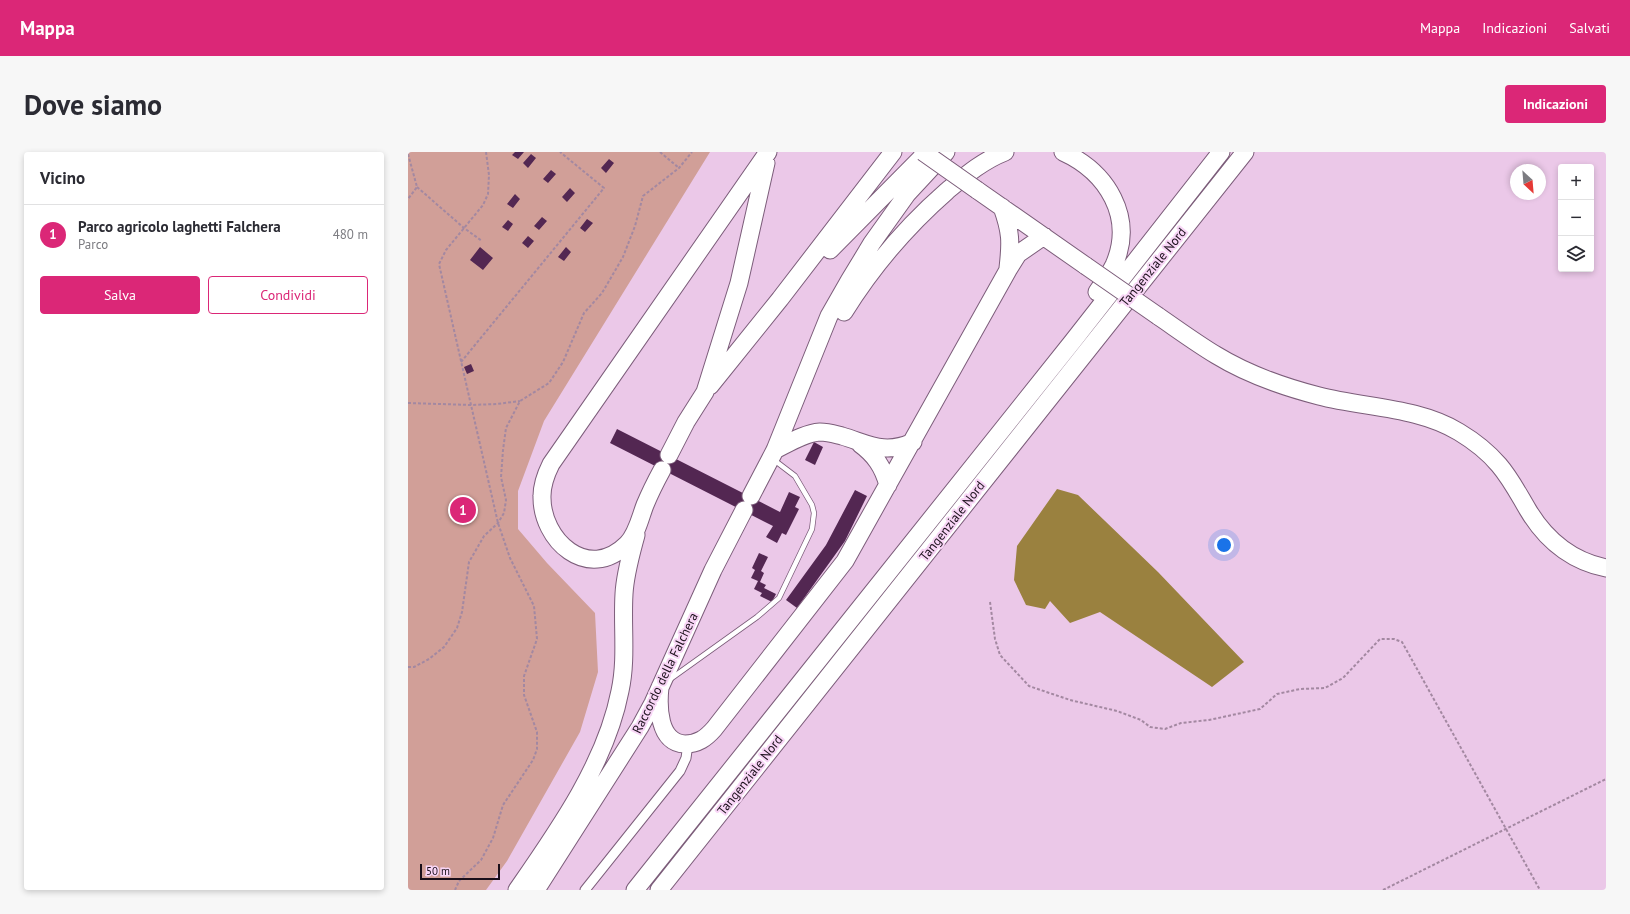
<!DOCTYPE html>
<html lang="it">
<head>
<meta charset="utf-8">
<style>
  body { margin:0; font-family:"PT Sans",sans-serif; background:#f7f7f7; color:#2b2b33 }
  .controls { position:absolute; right:12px; top:12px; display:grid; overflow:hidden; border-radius:4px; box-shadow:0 2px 6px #0003 }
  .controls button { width:36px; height:36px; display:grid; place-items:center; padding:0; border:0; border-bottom:1px solid #e1e1e2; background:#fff; color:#2b2b33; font:20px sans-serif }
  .compass { position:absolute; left:1102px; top:12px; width:36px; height:36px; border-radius:50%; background:#fff; box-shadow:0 2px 6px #0003; rotate:154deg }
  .scale { position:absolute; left:12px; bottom:10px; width:80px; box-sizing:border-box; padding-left:4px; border:2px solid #1a0f1a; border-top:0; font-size:11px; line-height:14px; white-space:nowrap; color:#1a0f1a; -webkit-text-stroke:3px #f8d5f6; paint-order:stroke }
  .you { position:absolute; left:816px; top:393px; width:14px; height:14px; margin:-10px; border:3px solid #fff; border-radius:50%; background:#1a73e8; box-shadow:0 0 0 6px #1a73e833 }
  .badge { display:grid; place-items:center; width:26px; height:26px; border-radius:50%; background:#db2777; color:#fff; font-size:13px; font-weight:700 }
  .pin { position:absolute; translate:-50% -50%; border:2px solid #fff; box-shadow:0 1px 4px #0006 }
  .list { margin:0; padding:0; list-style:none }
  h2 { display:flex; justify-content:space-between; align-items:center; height:52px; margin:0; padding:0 16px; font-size:17px }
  h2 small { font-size:13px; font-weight:400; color:#7c7c81 }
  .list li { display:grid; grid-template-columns:26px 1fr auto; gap:12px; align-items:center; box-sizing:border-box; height:60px; padding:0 16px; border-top:1px solid #e1e1e2 }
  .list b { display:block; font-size:15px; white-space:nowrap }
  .list p { margin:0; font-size:13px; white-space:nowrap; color:#7c7c81 }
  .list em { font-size:13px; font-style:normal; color:#7c7c81 }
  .actions { display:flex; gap:8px; padding:12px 16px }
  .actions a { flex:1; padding:9px 0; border:1px solid #db2777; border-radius:4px; text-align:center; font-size:14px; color:#db2777 }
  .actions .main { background:#db2777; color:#fff }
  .icon { flex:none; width:22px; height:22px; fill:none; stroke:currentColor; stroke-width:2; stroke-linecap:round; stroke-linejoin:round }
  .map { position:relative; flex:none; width:1198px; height:738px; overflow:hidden; border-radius:4px }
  header { display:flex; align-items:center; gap:24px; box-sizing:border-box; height:56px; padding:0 20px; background:#db2777; color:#fff }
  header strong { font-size:19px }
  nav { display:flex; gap:22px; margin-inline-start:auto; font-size:14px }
  .intro { display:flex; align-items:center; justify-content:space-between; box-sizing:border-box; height:96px; padding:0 24px }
  h1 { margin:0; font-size:28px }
  .button { padding:10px 18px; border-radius:4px; background:#db2777; color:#fff; font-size:14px; font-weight:700 }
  main { display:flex; gap:24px; padding:0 24px }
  aside { flex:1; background:#fff; border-radius:4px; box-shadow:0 2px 6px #0003 }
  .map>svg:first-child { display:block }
  .green { fill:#d19f98 }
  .water { fill:#9a813f }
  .building { fill:#532752 }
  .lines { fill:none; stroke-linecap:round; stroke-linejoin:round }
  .service-casing { stroke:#7c5d7a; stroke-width:6 }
  .minor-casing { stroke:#7c5d7a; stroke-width:11 }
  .motorway-casing { stroke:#7c5d7a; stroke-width:19 }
  .path { stroke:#a388a1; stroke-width:2; stroke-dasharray:3 2; stroke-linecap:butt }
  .service { stroke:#fff; stroke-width:4.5 }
  .minor { stroke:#fff; stroke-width:9 }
  .motorway { stroke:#fff; stroke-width:17 }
  .motorway-bridge-casing { stroke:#7c5d7a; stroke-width:19; stroke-linecap:butt }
  .motorway-bridge { stroke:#fff; stroke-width:17 }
  .labels { text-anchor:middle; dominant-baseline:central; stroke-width:4; stroke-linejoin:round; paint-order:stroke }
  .street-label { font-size:13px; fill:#1a0f1a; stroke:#f8d5f6 }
</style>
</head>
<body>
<header>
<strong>Mappa</strong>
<nav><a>Mappa</a><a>Indicazioni</a><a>Salvati</a></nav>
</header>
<div class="intro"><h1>Dove siamo</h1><a class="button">Indicazioni</a></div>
<main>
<aside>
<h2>Vicino<small></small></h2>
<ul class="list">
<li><span class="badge">1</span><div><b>Parco agricolo laghetti Falchera</b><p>Parco</p></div><em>480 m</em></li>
</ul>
<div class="actions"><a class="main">Salva</a><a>Condividi</a></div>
</aside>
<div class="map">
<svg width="1198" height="738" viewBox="0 0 1198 738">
  <rect width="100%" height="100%" fill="#ebc8e8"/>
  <path class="green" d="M 0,0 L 302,0 L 136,269 L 110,339 L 110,377 L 139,411 L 187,461 L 190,520 L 172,580 L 99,709 L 78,738 L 0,738 Z"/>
  <path class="water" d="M 649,337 L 670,343 L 750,420 L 836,510 L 804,535 L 692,460 L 662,471 L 642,449 L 637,457 L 618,453 L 606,428 L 609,394 Z"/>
  <path class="building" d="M 107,0 L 116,0 L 110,7 L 104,3 Z
    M 123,2 L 128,6 L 120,16 L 115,11 Z
    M 201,7 L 206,11 L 198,21 L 193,16 Z
    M 143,18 L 148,22 L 140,31 L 135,27 Z
    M 162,36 L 167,41 L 159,50 L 154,45 Z
    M 107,42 L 112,47 L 105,56 L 99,52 Z
    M 134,65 L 139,69 L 131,78 L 126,74 Z
    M 179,67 L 185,71 L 177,80 L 172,76 Z
    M 100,68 L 105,72 L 100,79 L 94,75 Z
    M 120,84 L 126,89 L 120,96 L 114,91 Z
    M 72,95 L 85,106 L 75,118 L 62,108 Z
    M 158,95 L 163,100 L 156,109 L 150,105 Z
    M 63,212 L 66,219 L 59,222 L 56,215 Z
    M 209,277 L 372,360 L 381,340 L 392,345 L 387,355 L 391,357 L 378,383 L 374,381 L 369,391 L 358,385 L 365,374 L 202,291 Z
    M 406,290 L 415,295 L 407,313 L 397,308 Z
    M 447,338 L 459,344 L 437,389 L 389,456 L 378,448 L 418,393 Z
    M 351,401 L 360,405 L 353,419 L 356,421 L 352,430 L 358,433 L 356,436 L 368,442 L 364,450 L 352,444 L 354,441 L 346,437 L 350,429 L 343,426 L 347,418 L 344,416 Z"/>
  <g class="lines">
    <g class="service-casing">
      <path id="service" d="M 261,528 L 349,465 L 371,446 L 404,377 L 406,361 L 404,353 L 387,324 L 366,308"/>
    </g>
    <g class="minor-casing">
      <path id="minor" d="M 177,738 L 272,619 L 278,606 L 280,592"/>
    </g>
    <g class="motorway-casing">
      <path id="motorway" d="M 655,0 C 699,20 727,65 706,113 C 701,123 695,131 689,140
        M 569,38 L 678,114
        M 594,55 C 603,80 603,90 600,116
        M 422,98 L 519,0
        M 436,160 C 464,115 499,74 539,39 C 557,24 574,9 597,0
        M 750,164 C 769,177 788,191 808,203 C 839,222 876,235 911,244 C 957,256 1010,255 1051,280 C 1066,289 1080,300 1091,313 C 1103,327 1111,343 1120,358 C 1138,388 1164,409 1198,416
        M 302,234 L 372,147 L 485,0
        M 452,292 C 467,303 475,315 480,333
        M 367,298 C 381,291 397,281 412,280 C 420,280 426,282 434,284 C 461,292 476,303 505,290
        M 261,303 L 278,270 L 297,240 L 331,131 L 358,11
        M 254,318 C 248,329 242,341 237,353 C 232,366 229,382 219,392 C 180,431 133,388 134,344 C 134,332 138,322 143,312 L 360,0
        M 343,344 L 367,298 L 421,164 L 441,129 L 464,91 L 499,42 L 538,0
        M 252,535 C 250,554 250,591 277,592 C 290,592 298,586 306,577 L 437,409 L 600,118 L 610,102 L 636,84
        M 109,738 C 150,679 198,611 212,539 C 219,507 214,475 216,442 C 217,422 223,402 228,383
        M 128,738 L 232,575 L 245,551 L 305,418 L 336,358
        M 227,738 L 665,189 L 813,0
        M 251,738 L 837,0"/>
    </g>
    <path class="path" d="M 78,0 L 81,23 L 80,42 L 75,53 L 38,98 L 31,112 L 63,253 L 89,252 L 112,249
      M 252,0 L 271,16
      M 0,2 L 9,35 L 0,47
      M 9,35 L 56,76 L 74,89
      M 53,210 L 196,36 L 152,0
      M 0,251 L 63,253 L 90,371 L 102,406 L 126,454 L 129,487 L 116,524 L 116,543 L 129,580 L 129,597 L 125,608 L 95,653 L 85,686 L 73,708 L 51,729 L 47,738
      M 582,450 L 587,487 L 592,503 L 621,534 L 662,548 L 709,559 L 733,568 L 742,575 L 757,577 L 773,571 L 801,568 L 852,557 L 869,542 L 892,537 L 917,536 L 935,526 L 972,487 L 986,487 L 994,490 L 1132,738
      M 0,515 L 6,515 L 21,507 L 36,495 L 49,476 L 54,460 L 61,410 L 76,384 L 90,371 L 96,361 L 98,348 L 93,325 L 95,298 L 98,276 L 112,249 L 141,231 L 155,210 L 176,161 L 194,141 L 215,105 L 227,74 L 235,44 L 271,16 L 284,0
      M 975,738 L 1198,627"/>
    <use href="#service" class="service"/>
    <use href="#minor" class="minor"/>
    <use href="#motorway" class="motorway"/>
    <g class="motorway-bridge-casing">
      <path id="motorway-bridge" d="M 515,0 L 569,38
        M 678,114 L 750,164"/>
    </g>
    <use href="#motorway-bridge" class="motorway-bridge"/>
  </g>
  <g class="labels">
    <g class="street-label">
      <text transform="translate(745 115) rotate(-51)">Tangenziale Nord</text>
      <text transform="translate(544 369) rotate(-52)">Tangenziale Nord</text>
      <text transform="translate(257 521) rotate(-64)">Raccordo della Falchera</text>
      <text transform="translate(342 623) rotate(-52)">Tangenziale Nord</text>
    </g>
  </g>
</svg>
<div class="controls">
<button>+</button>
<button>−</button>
<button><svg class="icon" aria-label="layers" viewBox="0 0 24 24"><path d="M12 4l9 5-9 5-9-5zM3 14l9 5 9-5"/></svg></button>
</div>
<svg class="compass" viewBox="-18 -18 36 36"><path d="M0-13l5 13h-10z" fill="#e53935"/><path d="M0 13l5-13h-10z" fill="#7c7c81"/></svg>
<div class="scale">50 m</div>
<div class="you"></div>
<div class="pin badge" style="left:55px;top:358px">1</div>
</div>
</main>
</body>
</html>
